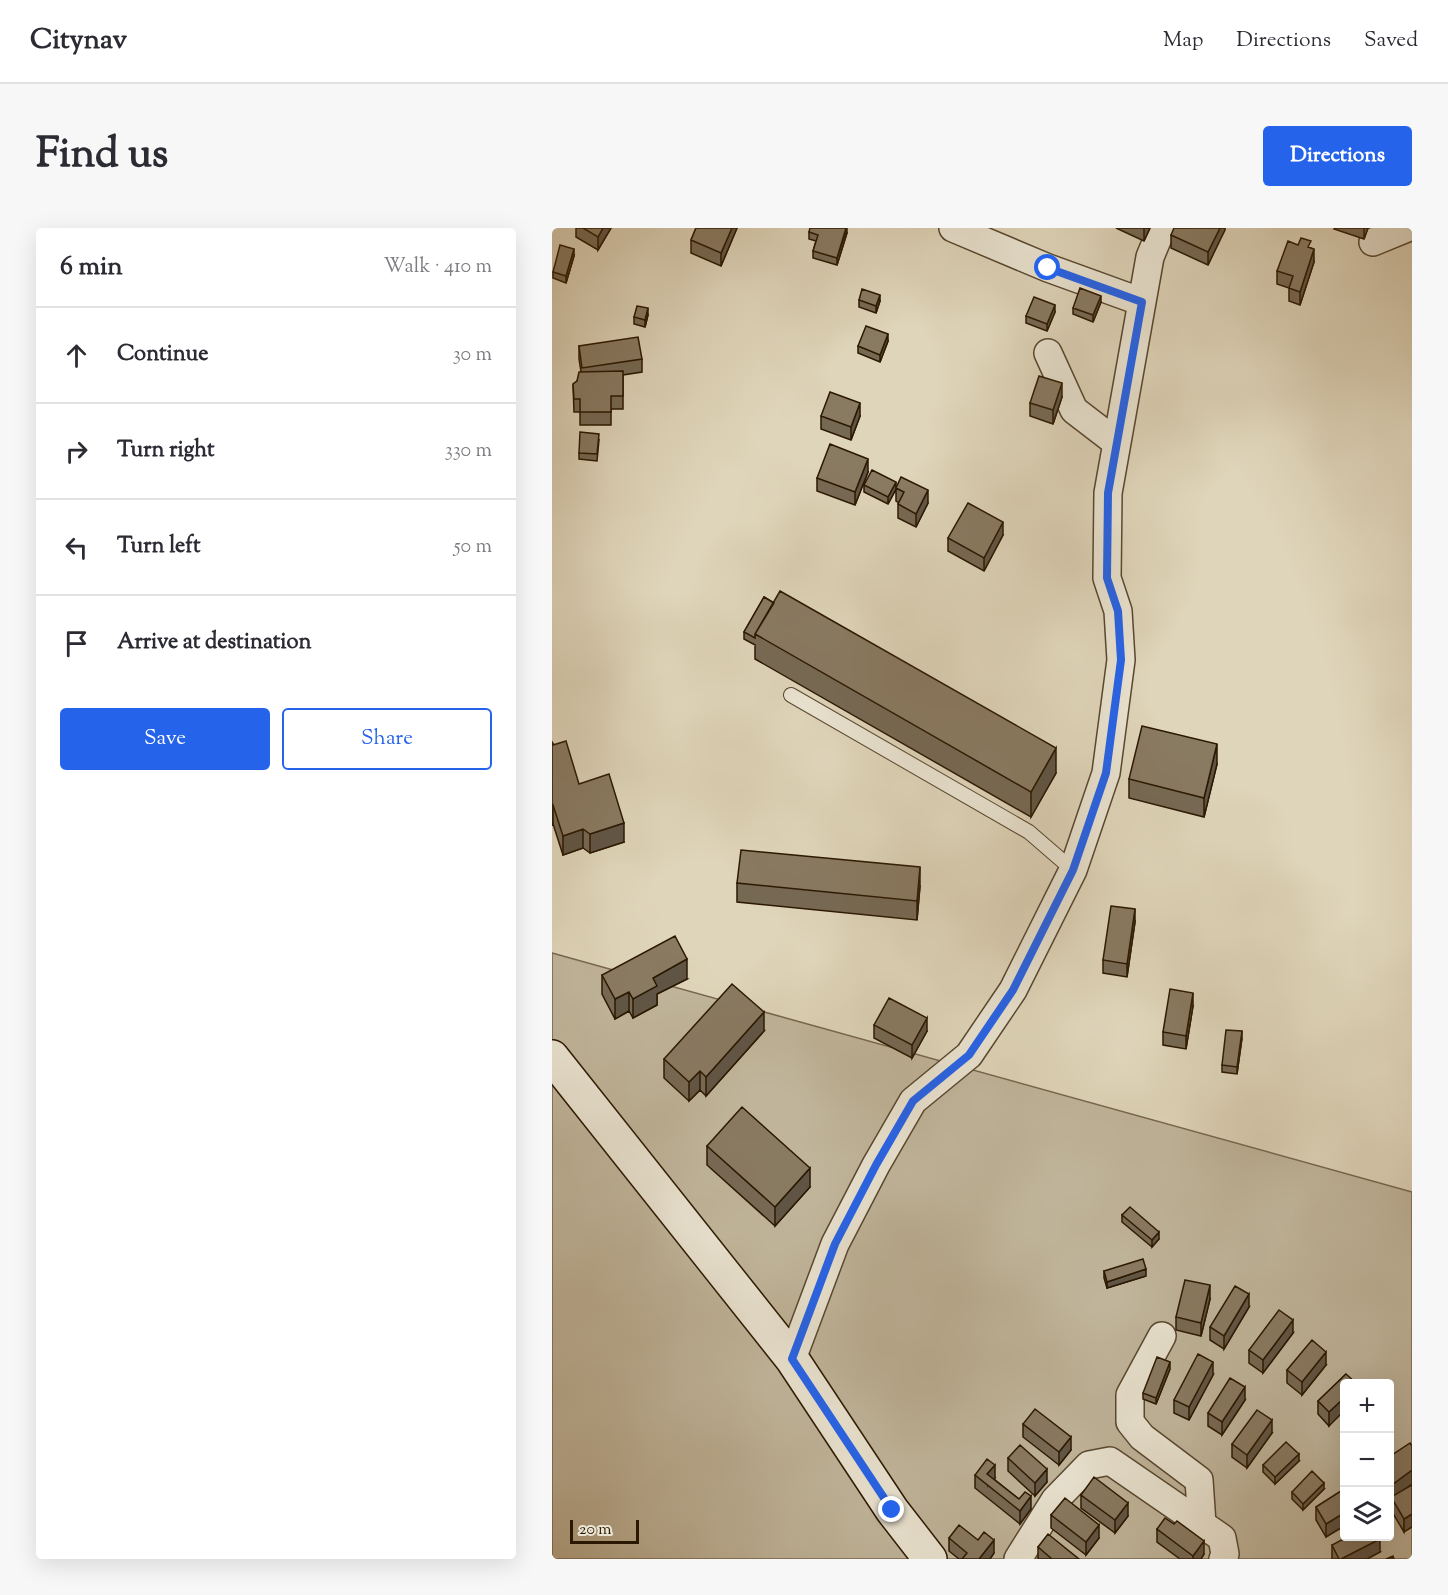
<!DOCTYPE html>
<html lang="en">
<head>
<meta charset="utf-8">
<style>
  body { margin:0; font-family:"Sorts Mill Goudy",serif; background:#f7f7f7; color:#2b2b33 }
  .controls { position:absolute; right:18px; bottom:18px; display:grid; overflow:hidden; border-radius:6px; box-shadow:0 6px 24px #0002 }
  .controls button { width:54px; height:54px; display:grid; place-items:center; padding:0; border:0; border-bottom:2px solid #e1e1e2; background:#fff; color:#2b2b33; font:30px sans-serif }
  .scale { position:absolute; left:18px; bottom:15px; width:69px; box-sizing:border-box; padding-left:6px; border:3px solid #2b1802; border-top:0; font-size:16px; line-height:21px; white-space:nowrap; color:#2b1802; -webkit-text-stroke:4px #eae4d2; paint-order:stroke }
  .stop { position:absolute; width:18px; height:18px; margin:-14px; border:4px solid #2563eb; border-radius:50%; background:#fff }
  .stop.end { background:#2563eb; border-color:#fff; box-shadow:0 2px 6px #0008 }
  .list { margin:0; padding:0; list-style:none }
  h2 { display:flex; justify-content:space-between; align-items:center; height:78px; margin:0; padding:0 24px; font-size:26px }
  h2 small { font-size:20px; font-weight:400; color:#7c7c81 }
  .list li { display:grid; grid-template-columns:39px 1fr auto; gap:18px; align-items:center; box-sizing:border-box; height:96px; padding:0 24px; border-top:2px solid #e1e1e2 }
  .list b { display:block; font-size:22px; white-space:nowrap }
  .list em { font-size:20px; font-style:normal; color:#7c7c81 }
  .actions { display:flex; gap:12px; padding:18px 24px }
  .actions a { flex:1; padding:14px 0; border:2px solid #2563eb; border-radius:6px; text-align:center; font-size:21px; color:#2563eb }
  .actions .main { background:#2563eb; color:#fff }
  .icon { flex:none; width:33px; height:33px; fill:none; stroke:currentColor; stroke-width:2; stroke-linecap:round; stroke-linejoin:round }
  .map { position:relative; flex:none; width:860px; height:1331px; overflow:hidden; border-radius:6px }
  header { display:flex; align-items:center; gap:36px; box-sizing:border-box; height:84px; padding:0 30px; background:#fff; border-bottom:2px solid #e1e1e2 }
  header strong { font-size:28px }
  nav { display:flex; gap:33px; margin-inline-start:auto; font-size:21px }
  .intro { display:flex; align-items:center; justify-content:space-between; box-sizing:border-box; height:144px; padding:0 36px }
  h1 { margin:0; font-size:42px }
  .button { padding:15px 27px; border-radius:6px; background:#2563eb; color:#fff; font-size:21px; font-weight:700 }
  main { display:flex; gap:36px; padding:0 36px }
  aside { flex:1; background:#fff; border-radius:6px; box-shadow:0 6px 24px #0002 }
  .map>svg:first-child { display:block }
  .green { fill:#c0b59b; stroke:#76664e; stroke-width:1.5; fill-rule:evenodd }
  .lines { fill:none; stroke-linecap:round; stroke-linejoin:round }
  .lane-casing { stroke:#584730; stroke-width:16 }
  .street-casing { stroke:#584730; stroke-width:30 }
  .secondary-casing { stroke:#2b1802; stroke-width:36 }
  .lane { stroke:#eae4d2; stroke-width:14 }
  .street { stroke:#eae4d2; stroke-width:27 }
  .secondary { stroke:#eae4d2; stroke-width:33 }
  .wall { fill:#766954; stroke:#2b1802; stroke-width:1.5 }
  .shaded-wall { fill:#605545; stroke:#2b1802; stroke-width:1.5 }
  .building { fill:#897a62; stroke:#2b1802; stroke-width:1.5 }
  .route { stroke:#2563eb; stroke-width:8 }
</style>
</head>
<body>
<header>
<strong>Citynav</strong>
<nav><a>Map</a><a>Directions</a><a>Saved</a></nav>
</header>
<div class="intro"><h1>Find us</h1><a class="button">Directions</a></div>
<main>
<aside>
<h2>6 min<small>Walk · 410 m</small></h2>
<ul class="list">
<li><svg class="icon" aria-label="ahead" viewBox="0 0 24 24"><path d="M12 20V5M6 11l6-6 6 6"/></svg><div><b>Continue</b></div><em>30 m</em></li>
<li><svg class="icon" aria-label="right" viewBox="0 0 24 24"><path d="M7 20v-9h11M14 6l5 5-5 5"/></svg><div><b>Turn right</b></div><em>330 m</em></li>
<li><svg class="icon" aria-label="left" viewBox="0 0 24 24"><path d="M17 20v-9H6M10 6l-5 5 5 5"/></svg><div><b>Turn left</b></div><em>50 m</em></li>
<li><svg class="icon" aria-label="arrive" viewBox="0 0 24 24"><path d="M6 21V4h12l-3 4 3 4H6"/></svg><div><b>Arrive at destination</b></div></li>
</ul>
<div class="actions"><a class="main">Save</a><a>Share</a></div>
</aside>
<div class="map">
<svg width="860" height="1331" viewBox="0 0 860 1331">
  <rect width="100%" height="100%" fill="#dfd5ba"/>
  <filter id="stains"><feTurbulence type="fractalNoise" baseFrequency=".00333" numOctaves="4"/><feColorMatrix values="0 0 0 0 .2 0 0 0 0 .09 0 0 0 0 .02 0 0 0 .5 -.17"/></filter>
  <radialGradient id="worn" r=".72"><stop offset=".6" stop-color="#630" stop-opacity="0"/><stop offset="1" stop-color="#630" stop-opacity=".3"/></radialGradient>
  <path class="green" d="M 0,725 L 860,964 L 860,1331 L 0,1331 ZM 792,1156 L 838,1156 L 838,1308 L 792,1308 Z"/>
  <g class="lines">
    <g class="lane-casing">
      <path id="lane" d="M 239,467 L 477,604 L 521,642"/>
    </g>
    <g class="street-casing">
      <path id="street" d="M 401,0 L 496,40 L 590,74
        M 821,14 L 855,0
        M 496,125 L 522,182 L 565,215
        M 610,1108 L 578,1167 L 578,1194 L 590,1209 L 647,1252 L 650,1296
        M 240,1131 L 283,1016 L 324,937 L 361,873 L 417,827 L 461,762 L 521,642 L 554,545 L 569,432 L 566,383 L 555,350 L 556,265 L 598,29 L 610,0
        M 466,1331 L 503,1272 L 537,1237 L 558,1233 L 670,1310 L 673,1326 L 671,1331"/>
    </g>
    <g class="secondary-casing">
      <path id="secondary" d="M 0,829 L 240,1131 L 340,1282 L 378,1331"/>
    </g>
    <use href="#lane" class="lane"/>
    <use href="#street" class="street"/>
    <use href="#secondary" class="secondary"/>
  </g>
  <path class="wall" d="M 24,0 L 59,0 L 46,22 L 24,9 Z
    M 144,0 L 185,0 L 169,38 L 139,25 L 139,12 Z
    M 564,0 L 598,0 L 592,13 Z
    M 673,0 L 656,37 L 619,20 L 619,7 Z
    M 782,0 L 816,0 L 812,11 L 782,1 Z
    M 257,4 L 295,5 L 285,37 L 261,30 L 261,23 L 264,13 L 257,11 Z
    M 746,17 L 759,20 L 762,34 L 748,77 L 737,73 L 737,60 L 725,56 L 725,43 Z
    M 22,28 L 14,55 L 1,50 L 1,44 Z
    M 307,72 L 328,73 L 324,85 L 307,79 Z
    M 549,74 L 541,94 L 521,86 L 521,80 Z
    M 503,84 L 495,103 L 474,95 L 474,88 Z
    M 96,87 L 93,99 L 82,96 L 82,89 Z
    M 336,113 L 328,134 L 306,125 L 306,118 Z
    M 27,118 L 90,131 L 90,144 L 71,147 L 71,181 L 59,181 L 59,197 L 28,197 L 28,184 L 22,184 L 21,156 L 25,153 L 29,144 L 27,131 Z
    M 510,169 L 501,196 L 478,188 L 478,175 Z
    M 269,188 L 308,188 L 299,212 L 269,201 Z
    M 47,212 L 45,233 L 27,231 L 27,225 Z
    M 316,244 L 303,277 L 265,263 L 265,250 Z
    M 312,257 L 344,261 L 336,276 L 312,264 Z
    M 344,260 L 376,275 L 364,299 L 346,290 L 346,276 L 347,275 L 344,273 Z
    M 451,307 L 432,343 L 396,323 L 396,310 Z
    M 212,369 L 504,545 L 479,589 L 203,431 L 203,416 L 203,417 L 192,411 L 192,404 Z
    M 0,514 L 27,556 L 72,614 L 38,625 L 31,620 L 11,627 L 1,596 L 0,597 Z
    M 665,536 L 652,589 L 577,570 L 577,551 Z
    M 185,655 L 368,658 L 365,692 L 185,674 Z
    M 583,694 L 575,749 L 551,745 L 551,732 Z
    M 50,747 L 135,751 L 105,766 L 105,777 L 81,790 L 77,783 L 63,791 L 50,766 Z
    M 641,778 L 634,821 L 611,817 L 611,804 Z
    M 322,797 L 375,803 L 360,830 L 322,810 Z
    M 212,803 L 154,868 L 148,862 L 137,873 L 112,850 L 112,831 Z
    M 690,810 L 685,846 L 670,844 L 670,837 Z
    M 155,918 L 258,959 L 223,998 L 155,937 Z
    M 570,987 L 607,1011 L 600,1019 L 570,994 Z
    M 552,1043 L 594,1048 L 555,1060 L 552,1050 Z
    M 658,1071 L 649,1108 L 624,1102 L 624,1089 Z
    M 697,1079 L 672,1121 L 658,1112 L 658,1099 Z
    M 741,1105 L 711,1145 L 697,1135 L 697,1122 Z
    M 774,1137 L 750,1167 L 735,1155 L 735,1142 Z
    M 618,1141 L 604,1176 L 591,1171 L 591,1165 Z
    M 794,1146 L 777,1198 L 766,1186 L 766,1173 Z
    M 661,1147 L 637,1192 L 622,1185 L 622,1172 Z
    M 693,1172 L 670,1207 L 656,1198 L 656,1185 Z
    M 471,1196 L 519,1222 L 507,1237 L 471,1209 Z
    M 720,1205 L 695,1240 L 680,1229 L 680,1216 Z
    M 860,1218 L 860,1256 L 853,1261 L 852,1304 L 839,1282 L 839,1271 L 837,1272 Z
    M 456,1230 L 495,1254 L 483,1268 L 456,1243 Z
    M 747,1233 L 723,1256 L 711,1244 L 711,1237 Z
    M 423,1247 L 443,1250 L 442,1251 L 479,1281 L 468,1296 L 423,1260 Z
    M 772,1261 L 751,1282 L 740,1271 L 740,1264 Z
    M 792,1261 L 792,1298 L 774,1309 L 764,1292 L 764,1279 Z
    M 529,1267 L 576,1288 L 563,1305 L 529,1280 Z
    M 499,1287 L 547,1310 L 534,1327 L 499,1300 Z
    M 605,1301 L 652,1326 L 649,1331 L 628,1331 L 605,1314 Z
    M 397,1310 L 442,1325 L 438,1331 L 407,1331 L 397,1323 Z
    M 780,1317 L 828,1324 L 815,1331 L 780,1331 Z
    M 486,1319 L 527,1331 L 486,1331 Z"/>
  <path class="shaded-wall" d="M 51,0 L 59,0 L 46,22 L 46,9 Z
    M 180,0 L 185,0 L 169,38 L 169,25 Z
    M 295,0 L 295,5 L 285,37 L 285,30 Z
    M 592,0 L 598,0 L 592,13 Z
    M 668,0 L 673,0 L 673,2 L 656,37 L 656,24 Z
    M 812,0 L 816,0 L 812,11 Z
    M 22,21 L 22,28 L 14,55 L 14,48 Z
    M 762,21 L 762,34 L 748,77 L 748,64 Z
    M 328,67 L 328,73 L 324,85 L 324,78 Z
    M 549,68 L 549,74 L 541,94 L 541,87 Z
    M 503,77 L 503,84 L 495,103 L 495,96 Z
    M 96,80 L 96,87 L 93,99 L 93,92 Z
    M 336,106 L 336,113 L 328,134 L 328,127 Z
    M 510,155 L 510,169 L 501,196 L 501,182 Z
    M 308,175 L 308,188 L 299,212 L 299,199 Z
    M 316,231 L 316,244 L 303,277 L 303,264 Z
    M 344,254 L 344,261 L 336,276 L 336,269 Z
    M 376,262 L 376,275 L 364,299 L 364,286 Z
    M 451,294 L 451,307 L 432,343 L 432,330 Z
    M 665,516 L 665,536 L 652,589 L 652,570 Z
    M 504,520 L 504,545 L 479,589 L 479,564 Z
    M 1,577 L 1,596 L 0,597 L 0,578 Z
    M 72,595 L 72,614 L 38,625 L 38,606 Z
    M 31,601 L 31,620 L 11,627 L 11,608 Z
    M 368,639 L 368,658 L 365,692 L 365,673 Z
    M 583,681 L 583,694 L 575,749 L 575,736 Z
    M 135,731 L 135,751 L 105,766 L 105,777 L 81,790 L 81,771 L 101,750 Z
    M 77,764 L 77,783 L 63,791 L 63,771 Z
    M 641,765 L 641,778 L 634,821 L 634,808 Z
    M 212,784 L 212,803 L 154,868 L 154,849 Z
    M 375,790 L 375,803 L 360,830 L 360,817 Z
    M 690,803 L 690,810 L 685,846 L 685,839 Z
    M 148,843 L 148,862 L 137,873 L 137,854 Z
    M 258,940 L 258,959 L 223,998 L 223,979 Z
    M 607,1004 L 607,1011 L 600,1019 L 600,1012 Z
    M 594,1041 L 594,1048 L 555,1060 L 555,1054 Z
    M 658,1057 L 658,1071 L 649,1108 L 649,1095 Z
    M 697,1066 L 697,1079 L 672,1121 L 672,1108 Z
    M 741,1092 L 741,1105 L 711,1145 L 711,1132 Z
    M 774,1124 L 774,1137 L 750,1167 L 750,1154 Z
    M 618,1134 L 618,1141 L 604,1176 L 604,1170 Z
    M 661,1134 L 661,1147 L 637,1192 L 637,1179 Z
    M 693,1159 L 693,1172 L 670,1207 L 670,1194 Z
    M 792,1170 L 792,1183 L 777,1198 L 777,1184 Z
    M 720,1192 L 720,1205 L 695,1240 L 695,1227 Z
    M 839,1193 L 839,1206 L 837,1207 L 837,1194 Z
    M 519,1209 L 519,1222 L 507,1237 L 507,1224 Z
    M 747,1226 L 747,1233 L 723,1256 L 723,1249 Z
    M 443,1237 L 443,1250 L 436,1258 L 435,1246 Z
    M 495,1241 L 495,1254 L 483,1268 L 483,1255 Z
    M 860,1242 L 860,1256 L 840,1270 L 839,1269 L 839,1271 L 837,1272 L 837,1259 Z
    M 772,1255 L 772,1261 L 751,1282 L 751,1276 Z
    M 479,1268 L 479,1281 L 468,1296 L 468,1283 Z
    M 576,1275 L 576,1288 L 563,1305 L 563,1292 Z
    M 792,1285 L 792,1298 L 774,1309 L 774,1296 Z
    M 860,1286 L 860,1299 L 852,1304 L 852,1291 Z
    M 547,1297 L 547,1310 L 534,1327 L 534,1314 Z
    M 828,1311 L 828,1324 L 815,1331 L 789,1331 Z
    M 442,1312 L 442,1325 L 438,1331 L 427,1331 Z
    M 652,1313 L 652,1326 L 649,1331 L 641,1331 L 641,1328 Z"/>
  <path class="building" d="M 31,0 L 51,0 L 46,9 Z
    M 144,0 L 180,0 L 169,25 L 139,12 Z
    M 258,0 L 294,0 L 285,30 L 261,23 L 266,7 L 257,4 Z
    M 622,0 L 668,0 L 656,24 L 619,7 Z
    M 749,10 L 759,13 L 756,19 L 762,21 L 748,64 L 737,60 L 741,48 L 725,43 L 736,13 L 746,17 Z
    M 8,17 L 22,21 L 14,48 L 1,44 Z
    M 528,60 L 549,68 L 541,87 L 521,80 Z
    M 310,61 L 328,67 L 324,78 L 307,72 Z
    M 482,69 L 503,77 L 495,96 L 474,88 Z
    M 85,78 L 96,80 L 93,92 L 82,89 Z
    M 314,98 L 336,106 L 328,127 L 306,118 Z
    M 86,109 L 90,131 L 30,140 L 27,118 Z
    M 71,143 L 71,168 L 59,168 L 59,184 L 28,184 L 28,171 L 22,171 L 21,156 L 25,153 L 27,144 Z
    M 487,148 L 510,155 L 501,182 L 478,175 Z
    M 278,164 L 308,175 L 299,199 L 269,188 Z
    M 28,204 L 47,206 L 45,226 L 27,225 Z
    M 278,216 L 316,231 L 303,264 L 265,250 Z
    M 320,242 L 344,254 L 336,269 L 312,257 Z
    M 349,249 L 376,262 L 364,286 L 346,276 L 352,264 L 344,260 Z
    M 416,275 L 451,294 L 432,330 L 396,310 Z
    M 228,363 L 504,520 L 479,564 L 203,406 Z
    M 212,369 L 222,375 L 203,406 L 203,410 L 192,404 Z
    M 590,498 L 665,516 L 652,570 L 577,551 Z
    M 14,513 L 27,556 L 57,546 L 72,595 L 38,606 L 31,601 L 11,608 L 1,577 L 0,578 L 0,514 L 1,517 Z
    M 189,622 L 368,639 L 365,673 L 185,655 Z
    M 559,678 L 583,681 L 575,736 L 551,732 Z
    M 123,708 L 135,731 L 101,750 L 105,758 L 81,771 L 77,764 L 63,771 L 50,747 Z
    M 180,756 L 212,784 L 154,849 L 148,843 L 137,854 L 112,831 Z
    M 618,761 L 641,765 L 634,808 L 611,804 Z
    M 337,770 L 375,790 L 360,817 L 322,797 Z
    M 674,802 L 690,803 L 685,839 L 670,837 Z
    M 190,879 L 258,940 L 223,979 L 155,918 Z
    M 578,979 L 607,1004 L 600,1012 L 570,987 Z
    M 591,1031 L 594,1041 L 555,1054 L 552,1043 Z
    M 633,1052 L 658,1057 L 649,1095 L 624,1089 Z
    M 683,1058 L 697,1066 L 672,1108 L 658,1099 Z
    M 727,1082 L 741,1092 L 711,1132 L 697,1122 Z
    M 760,1112 L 774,1124 L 750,1154 L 735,1142 Z
    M 646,1126 L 661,1134 L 637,1179 L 622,1172 Z
    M 605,1129 L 618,1134 L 604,1170 L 591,1165 Z
    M 794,1146 L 804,1155 L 792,1155 L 792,1170 L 777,1184 L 766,1173 Z
    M 678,1150 L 693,1159 L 670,1194 L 656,1185 Z
    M 483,1181 L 519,1209 L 507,1224 L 471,1196 Z
    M 705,1182 L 720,1192 L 695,1227 L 680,1216 Z
    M 734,1214 L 747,1226 L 723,1249 L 711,1237 Z
    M 858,1215 L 860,1218 L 860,1242 L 837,1259 L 837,1229 Z
    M 468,1217 L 495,1241 L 483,1255 L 456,1230 Z
    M 435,1231 L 443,1237 L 435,1246 L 467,1271 L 473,1264 L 479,1268 L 468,1283 L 423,1247 Z
    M 760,1243 L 772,1255 L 751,1276 L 740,1264 Z
    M 542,1249 L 576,1275 L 563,1292 L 529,1267 Z
    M 860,1257 L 860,1286 L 852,1291 L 839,1269 Z
    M 792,1261 L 792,1285 L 774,1296 L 764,1279 Z
    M 513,1270 L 547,1297 L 534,1314 L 499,1287 Z
    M 613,1290 L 622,1296 L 625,1293 L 652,1313 L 641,1328 L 605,1301 Z
    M 407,1297 L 426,1312 L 432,1304 L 442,1312 L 427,1331 L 410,1331 L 415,1325 L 397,1310 Z
    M 496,1306 L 527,1331 L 500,1331 L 486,1319 Z
    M 797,1308 L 827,1308 L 828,1311 L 789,1331 L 787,1331 L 780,1317 Z
    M 841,1328 L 842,1331 L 834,1331 Z"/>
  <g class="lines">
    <path class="route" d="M 340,1282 L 240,1131 L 283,1016 L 324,937 L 361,873 L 417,827 L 461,762 L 521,642 L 554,545 L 569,432 L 566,383 L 555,350 L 556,265 L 590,74 L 496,40"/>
  </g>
  <rect width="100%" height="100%" filter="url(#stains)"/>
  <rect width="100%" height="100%" fill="url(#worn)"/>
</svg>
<div class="controls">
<button>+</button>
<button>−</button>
<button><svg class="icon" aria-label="layers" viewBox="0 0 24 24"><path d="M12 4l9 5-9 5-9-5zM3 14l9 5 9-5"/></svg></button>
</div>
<div class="scale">20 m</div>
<div class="stop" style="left:496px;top:40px"></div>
<div class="stop end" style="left:340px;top:1282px"></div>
</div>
</main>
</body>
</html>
